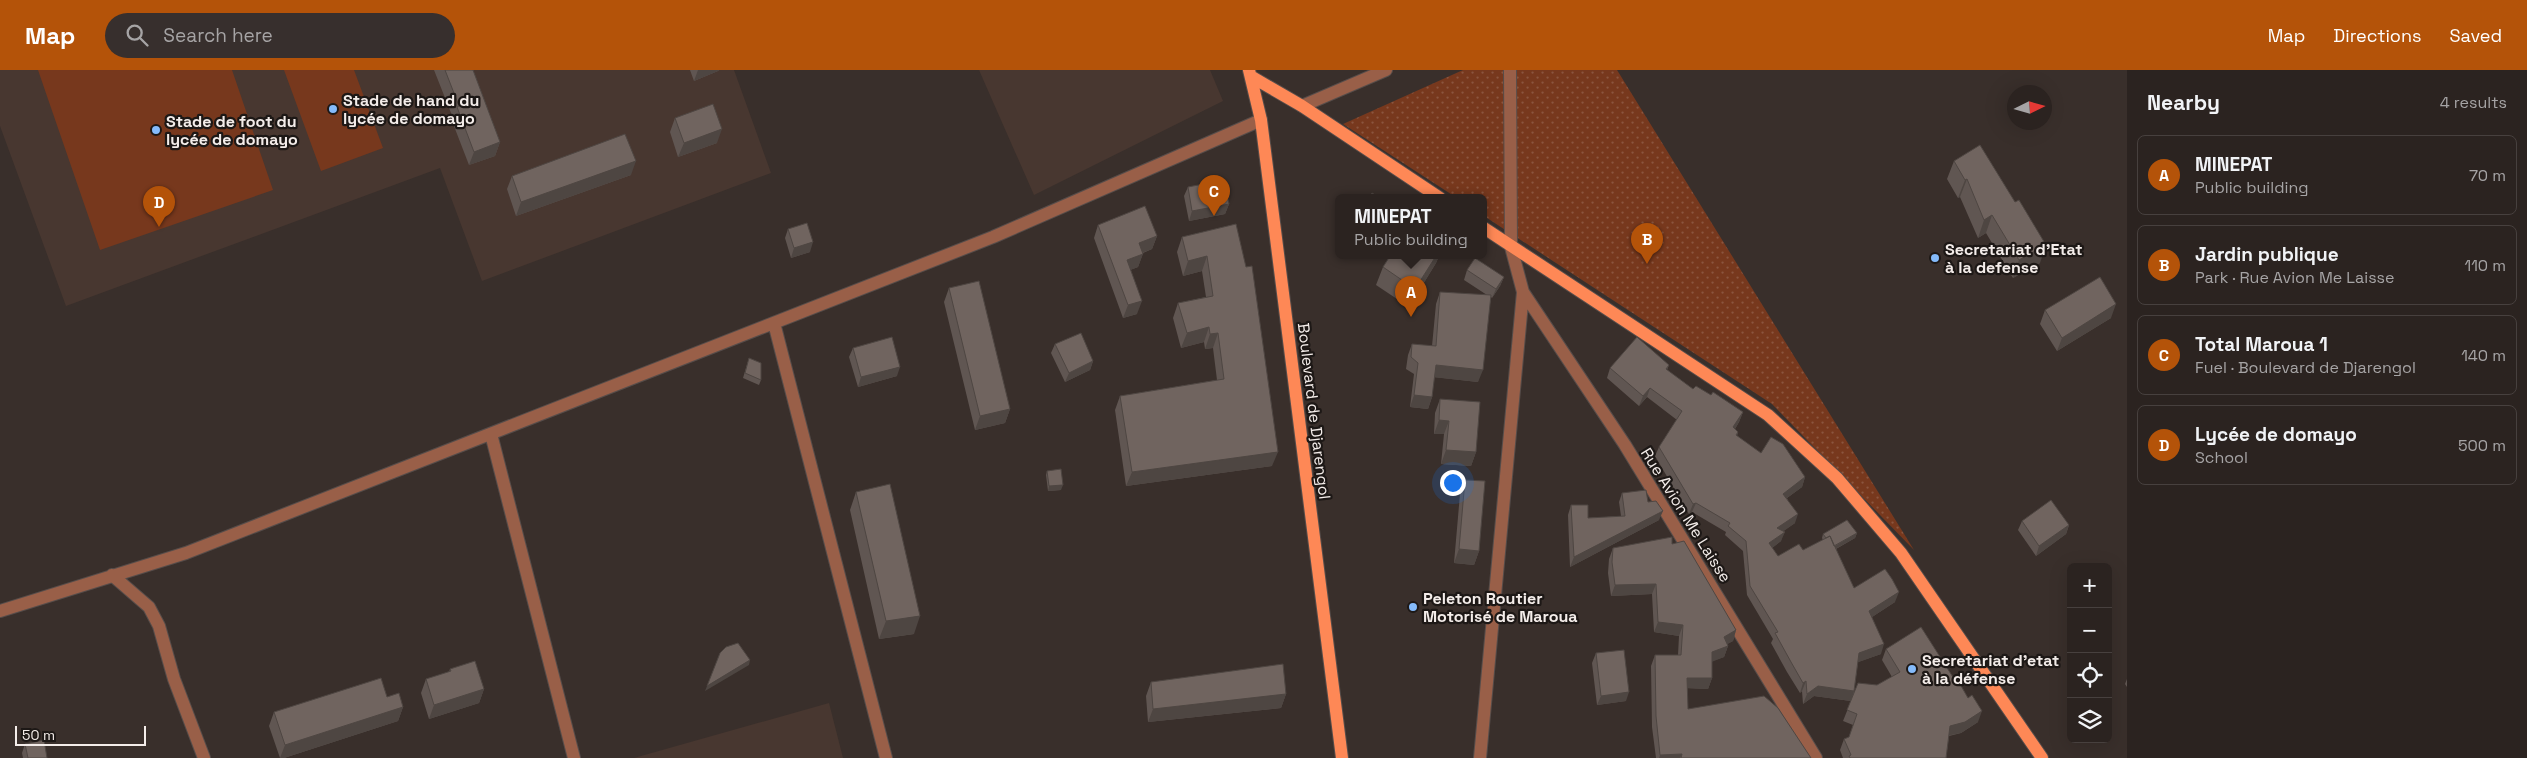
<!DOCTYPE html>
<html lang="en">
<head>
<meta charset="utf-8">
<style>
  body { margin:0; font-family:"Space Grotesk",sans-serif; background:#372f2d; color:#f1f3f6 }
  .controls { position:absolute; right:15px; bottom:15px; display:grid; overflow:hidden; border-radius:8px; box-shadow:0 5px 20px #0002 }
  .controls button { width:45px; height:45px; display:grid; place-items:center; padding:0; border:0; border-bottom:1px solid #47403e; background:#2b2320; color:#f1f3f6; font:25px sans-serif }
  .compass { position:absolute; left:2007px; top:15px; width:45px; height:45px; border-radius:50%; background:#2b2320; box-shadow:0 5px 20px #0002; rotate:85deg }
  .scale { position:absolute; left:15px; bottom:12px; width:131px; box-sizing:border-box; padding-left:5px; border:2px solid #f4edea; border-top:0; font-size:14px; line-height:18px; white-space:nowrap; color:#f4edea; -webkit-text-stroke:4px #1d1816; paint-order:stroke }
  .you { position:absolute; left:1452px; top:412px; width:18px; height:18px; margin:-12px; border:4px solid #fff; border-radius:50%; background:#1a73e8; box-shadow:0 0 0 8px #1a73e833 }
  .badge { display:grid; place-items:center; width:32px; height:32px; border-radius:50%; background:#b45309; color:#fff; font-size:16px; font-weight:700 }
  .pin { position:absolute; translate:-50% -41px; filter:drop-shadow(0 1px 2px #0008) }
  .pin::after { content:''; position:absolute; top:26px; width:18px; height:15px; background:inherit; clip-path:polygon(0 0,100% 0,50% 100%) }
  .popup { position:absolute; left:1335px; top:124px; width:152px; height:65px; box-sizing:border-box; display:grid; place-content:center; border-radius:8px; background:#2b2320; filter:drop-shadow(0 1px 4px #0005); font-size:16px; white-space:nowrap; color:#a6a4a5 }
  .popup b { font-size:19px; color:#f1f3f6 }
  .popup::after { content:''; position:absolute; left:50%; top:100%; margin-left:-10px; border:10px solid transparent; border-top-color:#2b2320 }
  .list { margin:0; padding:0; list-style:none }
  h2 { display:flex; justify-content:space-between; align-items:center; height:65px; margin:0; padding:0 20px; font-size:21px }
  h2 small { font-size:16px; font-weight:400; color:#a6a4a5 }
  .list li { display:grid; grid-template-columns:32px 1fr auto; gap:15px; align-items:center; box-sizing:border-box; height:80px; margin:0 10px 10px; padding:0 10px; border:1px solid #47403e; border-radius:8px }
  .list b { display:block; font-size:19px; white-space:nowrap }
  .list p { margin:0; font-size:16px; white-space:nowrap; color:#a6a4a5 }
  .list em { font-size:16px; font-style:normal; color:#a6a4a5 }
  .icon { flex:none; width:28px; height:28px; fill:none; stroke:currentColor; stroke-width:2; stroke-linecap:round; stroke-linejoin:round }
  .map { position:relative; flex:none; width:2127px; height:688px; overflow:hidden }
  header { display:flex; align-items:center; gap:30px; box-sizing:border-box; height:70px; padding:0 25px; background:#b45309; color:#fff }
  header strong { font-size:24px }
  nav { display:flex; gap:28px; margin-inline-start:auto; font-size:18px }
  .search { width:350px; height:45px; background:#372f2d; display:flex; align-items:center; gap:12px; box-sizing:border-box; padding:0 18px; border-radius:28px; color:#a6a4a5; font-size:19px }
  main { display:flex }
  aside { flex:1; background:#2b2320 }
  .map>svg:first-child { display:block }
  .built { fill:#483730 }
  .grass { fill:url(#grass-dots) }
  .park { fill:#77381d }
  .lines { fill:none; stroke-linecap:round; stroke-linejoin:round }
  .minor-casing { stroke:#574d4a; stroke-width:14 }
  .major-casing { stroke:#574d4a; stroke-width:14 }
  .minor { stroke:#995f48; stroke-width:12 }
  .major { stroke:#fe8856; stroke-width:12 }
  .wall { fill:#605652 }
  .shaded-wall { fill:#4e4642 }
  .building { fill:#70645f; stroke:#4e4642 }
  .poi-dot { fill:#85bbfb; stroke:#1d1816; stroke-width:2 }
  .labels { text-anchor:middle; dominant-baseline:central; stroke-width:4.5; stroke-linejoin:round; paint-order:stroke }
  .poi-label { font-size:16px; font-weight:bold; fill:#f4edea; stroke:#1d1816; text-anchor:start }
  .street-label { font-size:16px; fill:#f4edea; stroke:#1d1816 }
</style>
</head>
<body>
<header>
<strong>Map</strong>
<div class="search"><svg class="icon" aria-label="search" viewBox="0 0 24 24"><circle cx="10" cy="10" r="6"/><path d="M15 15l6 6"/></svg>Search here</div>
<nav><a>Map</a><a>Directions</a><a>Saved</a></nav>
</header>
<main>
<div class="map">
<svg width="2127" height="688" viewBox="0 0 2127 688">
  <defs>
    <pattern id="grass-dots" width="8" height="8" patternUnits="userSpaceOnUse" patternTransform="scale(1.25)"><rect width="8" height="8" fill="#77381d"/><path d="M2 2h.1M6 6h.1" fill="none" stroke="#8b553e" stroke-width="1.8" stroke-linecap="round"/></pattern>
  </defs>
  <rect width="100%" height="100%" fill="#392f2b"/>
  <path class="built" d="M 0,0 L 734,0 L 771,103 L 482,211 L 440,98 L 66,236 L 0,56 Z
    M 979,0 L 1210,0 L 1223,31 L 1034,125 Z
    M 829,633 L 843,688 L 634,688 Z"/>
  <path class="grass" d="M 1463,0 L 1617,0 L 1914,480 L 1772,334 L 1484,146 L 1484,128 L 1457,128 L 1343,54 Z"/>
  <path class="park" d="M 38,0 L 232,0 L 273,120 L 100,180 Z
    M 284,0 L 354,0 L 383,78 L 321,101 Z"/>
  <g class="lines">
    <g class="minor-casing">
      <path id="minor" d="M 1302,36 L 1386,0
        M 1523,222 L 1625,375 L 1816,688
        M 774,253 L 886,688
        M 491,364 L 574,688
        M 112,505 L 149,537 L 159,556 L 174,609 L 204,688
        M 0,541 L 186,483 L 993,167 L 1261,50
        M 1480,688 L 1523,222 L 1511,177 L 1510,0"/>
    </g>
    <g class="major-casing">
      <path id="major" d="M 1249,0 L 1261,50 L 1342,688
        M 1252,7 L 1302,36 L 1440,128
        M 1484,158 L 1768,345 L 1837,408 L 1901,483 L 2042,688"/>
    </g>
    <use href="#minor" class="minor"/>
    <use href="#major" class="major"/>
  </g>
  <path class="wall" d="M 434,0 L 473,0 L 500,72 L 495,86 L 469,95 L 452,51 L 453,48 Z
    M 690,0 L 719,0 L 718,1 L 694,11 Z
    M 675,48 L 717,73 L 678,87 L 670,62 Z
    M 1954,91 L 2040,193 L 2013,208 L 1986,163 L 1978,168 L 1960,127 L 1958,128 L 1947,109 Z
    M 631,105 L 516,146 L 507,119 L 512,106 Z
    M 1188,117 L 1229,134 L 1225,144 L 1189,151 L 1184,126 Z
    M 1236,154 L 1272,396 L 1126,416 L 1115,340 L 1120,326 L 1217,310 L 1213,278 L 1205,279 L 1204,272 L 1181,278 L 1173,248 L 1178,233 L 1206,227 L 1202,201 L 1183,206 L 1177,182 L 1182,167 Z
    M 1098,155 L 1157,166 L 1152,179 L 1143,183 L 1138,197 L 1130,200 L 1137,244 L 1123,248 L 1094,168 Z
    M 788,159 L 810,182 L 791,188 L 785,168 Z
    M 1390,186 L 1439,186 L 1436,193 L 1409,237 L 1376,215 L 1383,197 Z
    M 1467,200 L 1504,207 L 1500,216 L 1492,228 L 1491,227 L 1478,312 L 1434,307 L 1432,327 L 1428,339 L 1410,337 L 1414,304 L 1406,299 L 1408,285 L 1412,274 L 1432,276 L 1436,234 L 1440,222 L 1487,225 L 1464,210 Z
    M 949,218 L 1010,339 L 1005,353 L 975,360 L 944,232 Z
    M 2045,240 L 2111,248 L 2057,281 L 2040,254 Z
    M 1055,274 L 1093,291 L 1090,300 L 1065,312 L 1051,283 Z
    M 853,278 L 897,306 L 858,317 L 849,287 Z
    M 749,288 L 761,310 L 759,315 L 743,308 Z
    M 1669,295 L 1667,300 L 1693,319 L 1711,325 L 1743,342 L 1739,352 L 1735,359 L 1738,362 L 1737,366 L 1761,383 L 1805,407 L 1802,417 L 1787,428 L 1795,453 L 1783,461 L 1781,471 L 1772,478 L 1778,486 L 1803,480 L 1823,470 L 1822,468 L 1823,464 L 1857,463 L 1855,468 L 1836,479 L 1854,518 L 1895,532 L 1872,547 L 1881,584 L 1858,592 L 1854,621 L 1877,615 L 1892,607 L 1882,590 L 1886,579 L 1978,652 L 1961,663 L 1949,666 L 1946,688 L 1843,688 L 1840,680 L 1844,669 L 1849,667 L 1853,655 L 1843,651 L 1851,631 L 1814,626 L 1803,634 L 1802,621 L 1800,623 L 1787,602 L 1771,573 L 1773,569 L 1747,525 L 1743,481 L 1725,465 L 1726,462 L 1692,442 L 1689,444 L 1655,386 L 1659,377 L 1677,350 L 1647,327 L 1639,336 L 1607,308 L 1610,298 Z
    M 1440,329 L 1476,382 L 1471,396 L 1441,394 L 1444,364 L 1434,364 L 1435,343 Z
    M 1047,401 L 1061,420 L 1048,421 L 1046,405 Z
    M 1465,410 L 1479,481 L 1474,495 L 1454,493 L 1460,424 Z
    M 856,422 L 914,564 L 879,569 L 850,440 Z
    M 1622,423 L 1648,432 L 1659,450 L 1570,497 L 1568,445 L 1571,435 L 1588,448 L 1621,446 L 1619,432 Z
    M 2022,451 L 2069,455 L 2066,464 L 2036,486 L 2018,460 Z
    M 1672,474 L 1736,560 L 1733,571 L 1727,574 L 1728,576 L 1724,587 L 1712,591 L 1712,608 L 1708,619 L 1687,618 L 1688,639 L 1811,688 L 1656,688 L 1652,657 L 1651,596 L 1655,585 L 1678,585 L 1679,566 L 1654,562 L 1652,524 L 1611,526 L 1608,503 L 1609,489 L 1613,478 Z
    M 1596,583 L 1626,631 L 1597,635 L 1592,593 Z
    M 450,599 L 484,619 L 479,633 L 429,649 L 421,623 L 426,609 L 449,602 Z
    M 2127,609 L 2127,617 L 2125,614 Z
    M 1151,612 L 1286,624 L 1281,638 L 1148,652 L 1146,626 Z
    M 387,627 L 403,637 L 398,651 L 284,688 L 280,688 L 269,656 L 274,642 Z
    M 25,674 L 47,688 L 23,688 L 22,683 Z"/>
  <path class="shaded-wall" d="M 698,0 L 719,0 L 718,1 L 694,11 Z
    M 722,59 L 717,73 L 678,87 L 684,73 Z
    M 500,72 L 495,86 L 469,95 L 474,82 Z
    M 636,91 L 631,105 L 516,146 L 521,132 Z
    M 1967,109 L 1960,127 L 1958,128 L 1965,110 Z
    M 1229,134 L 1225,144 L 1189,151 L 1192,141 Z
    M 1992,145 L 1986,163 L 1978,168 L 1984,150 Z
    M 1157,166 L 1152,179 L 1134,186 L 1139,173 Z
    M 813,172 L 810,182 L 791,188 L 794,178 Z
    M 2046,175 L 2040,193 L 2013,208 L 2019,190 Z
    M 1143,184 L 1138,197 L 1122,203 L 1127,190 Z
    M 1207,186 L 1202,201 L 1183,206 L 1188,191 Z
    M 1436,186 L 1439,186 L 1436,193 L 1409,237 L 1415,219 Z
    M 1504,207 L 1500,216 L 1492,228 L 1496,219 Z
    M 1142,231 L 1137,244 L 1123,248 L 1128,235 Z
    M 2116,234 L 2111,248 L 2057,281 L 2062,268 Z
    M 1209,257 L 1204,272 L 1181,278 L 1187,263 Z
    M 1218,263 L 1213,278 L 1205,279 L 1210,264 Z
    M 1093,291 L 1090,300 L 1065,312 L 1069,303 Z
    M 1436,295 L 1483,300 L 1478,312 L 1432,307 Z
    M 900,297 L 897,306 L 858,317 L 861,307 Z
    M 1650,318 L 1647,327 L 1639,336 L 1643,326 Z
    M 1414,325 L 1432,327 L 1428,339 L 1410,337 Z
    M 1010,339 L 1005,353 L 975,360 L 980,346 Z
    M 1743,342 L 1739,352 L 1730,367 L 1733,357 Z
    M 1439,350 L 1449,351 L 1444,364 L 1434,364 Z
    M 1446,380 L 1476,382 L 1471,396 L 1441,394 Z
    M 1278,382 L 1272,396 L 1126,416 L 1132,402 Z
    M 1805,407 L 1802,417 L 1780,433 L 1783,424 Z
    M 1063,415 L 1061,420 L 1048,421 L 1049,416 Z
    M 1696,433 L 1692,442 L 1689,444 L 1693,434 Z
    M 1663,441 L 1659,450 L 1570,497 L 1574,487 Z
    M 1798,444 L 1795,453 L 1774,468 L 1777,458 Z
    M 2069,455 L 2066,464 L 2036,486 L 2039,476 Z
    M 1785,462 L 1781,471 L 1766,483 L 1769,473 Z
    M 1857,463 L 1855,468 L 1830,482 L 1832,478 Z
    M 1459,479 L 1479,481 L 1474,495 L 1454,493 Z
    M 1656,514 L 1652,524 L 1611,526 L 1615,515 Z
    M 1899,522 L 1895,532 L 1866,551 L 1869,541 Z
    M 920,546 L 914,564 L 879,569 L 886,551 Z
    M 1658,552 L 1683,555 L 1679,566 L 1654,562 Z
    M 1736,560 L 1733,571 L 1720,578 L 1724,567 Z
    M 1884,574 L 1881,584 L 1856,593 L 1859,583 Z
    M 1728,576 L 1724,587 L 1709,593 L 1712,582 Z
    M 750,590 L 749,595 L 705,621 L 707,616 Z
    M 1687,608 L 1712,608 L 1708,619 L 1683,618 Z
    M 1806,611 L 1802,621 L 1800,623 L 1803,613 Z
    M 1818,616 L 1854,621 L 1851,631 L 1814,626 L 1803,634 L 1807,624 Z
    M 484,619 L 479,633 L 429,649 L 434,635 Z
    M 1629,622 L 1626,631 L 1597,635 L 1601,626 Z
    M 1286,624 L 1281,638 L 1148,652 L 1153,639 Z
    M 403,637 L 398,651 L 284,688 L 280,688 L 285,675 Z
    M 1982,641 L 1978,652 L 1961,663 L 1946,666 L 1950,656 Z
    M 1682,684 L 1680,688 L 1659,688 L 1660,685 Z"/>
  <path class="building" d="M 445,0 L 473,0 L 500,72 L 474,82 L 457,37 L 459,36 Z
    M 713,34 L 722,59 L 684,73 L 675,48 Z
    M 625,64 L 636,91 L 521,132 L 512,106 Z
    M 1980,75 L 2015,132 L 2019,130 L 2046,175 L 2019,190 L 1992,145 L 1984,150 L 1967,109 L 1965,110 L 1954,91 Z
    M 1224,110 L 1229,134 L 1192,141 L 1188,117 Z
    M 1372,123 L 1380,128 L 1369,128 Z
    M 1145,136 L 1157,166 L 1139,173 L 1143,184 L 1127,190 L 1142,231 L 1128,235 L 1098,155 Z
    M 807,153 L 813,172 L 794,178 L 788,159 Z
    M 1236,154 L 1246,197 L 1252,196 L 1278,382 L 1132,402 L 1120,326 L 1224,309 L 1218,263 L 1210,264 L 1209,257 L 1187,263 L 1178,233 L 1213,226 L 1207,186 L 1188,191 L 1182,167 Z
    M 1390,186 L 1436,186 L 1415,219 L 1383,197 Z
    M 1475,188 L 1504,207 L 1496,219 L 1467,200 Z
    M 2100,207 L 2116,234 L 2062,268 L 2045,240 Z
    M 979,211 L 1010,339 L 980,346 L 949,218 Z
    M 1440,222 L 1491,225 L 1483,300 L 1436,295 L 1432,327 L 1414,325 L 1418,293 L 1411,287 L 1412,274 L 1436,276 Z
    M 1081,263 L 1093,291 L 1069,303 L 1055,274 Z
    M 892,267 L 900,297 L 861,307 L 853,278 Z
    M 1637,267 L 1669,295 L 1666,299 L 1693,319 L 1696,316 L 1711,325 L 1713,322 L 1743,342 L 1733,357 L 1738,362 L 1736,365 L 1761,383 L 1771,367 L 1783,374 L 1805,407 L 1783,424 L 1798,444 L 1777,458 L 1785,462 L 1769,473 L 1778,486 L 1799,474 L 1803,480 L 1830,466 L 1854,518 L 1885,499 L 1892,509 L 1899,522 L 1869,541 L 1884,574 L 1859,583 L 1854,621 L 1818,616 L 1807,624 L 1806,611 L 1803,613 L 1791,592 L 1775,563 L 1778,562 L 1750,516 L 1746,471 L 1728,456 L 1730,453 L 1696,433 L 1693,434 L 1659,377 L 1682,341 L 1650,318 L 1643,326 L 1610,298 Z
    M 749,288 L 761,293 L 761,310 L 745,303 Z
    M 1440,329 L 1480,332 L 1476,382 L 1446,380 L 1449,351 L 1439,350 Z
    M 1061,399 L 1063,415 L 1049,416 L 1047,401 Z
    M 1465,410 L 1485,411 L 1479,481 L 1459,479 Z
    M 890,414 L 920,546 L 886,551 L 856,422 Z
    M 1646,420 L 1648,432 L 1656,431 L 1663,441 L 1574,487 L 1571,435 L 1588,435 L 1588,448 L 1625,446 L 1622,423 Z
    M 2051,430 L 2069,455 L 2039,476 L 2022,451 Z
    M 1847,450 L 1857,463 L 1834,476 L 1830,466 L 1826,468 L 1823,464 Z
    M 1672,467 L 1672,474 L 1684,471 L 1736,560 L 1724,567 L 1728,576 L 1712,582 L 1712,608 L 1687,608 L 1688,639 L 1764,626 L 1778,638 L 1811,688 L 1681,688 L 1682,684 L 1660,685 L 1656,646 L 1655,585 L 1681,585 L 1683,555 L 1658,552 L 1656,514 L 1615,515 L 1612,492 L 1613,478 Z
    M 1921,557 L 1958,615 L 1960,614 L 1968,628 L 1972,625 L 1982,641 L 1965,652 L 1950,656 L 1946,688 L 1850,688 L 1849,686 L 1851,685 L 1844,669 L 1849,667 L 1857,644 L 1847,640 L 1858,613 L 1877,615 L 1900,602 L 1886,579 Z
    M 738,573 L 750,590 L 707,616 L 720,583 L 726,577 Z
    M 1624,580 L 1629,622 L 1601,626 L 1596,583 Z
    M 475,591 L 484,619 L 434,635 L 426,609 L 451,601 L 450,599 Z
    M 1283,594 L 1286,624 L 1153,639 L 1151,612 Z
    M 381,608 L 387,627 L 399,623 L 403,637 L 285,675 L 274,642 Z
    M 44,670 L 47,688 L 28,688 L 25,674 Z"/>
  <g class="poi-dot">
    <circle cx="333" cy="39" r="5"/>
    <circle cx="156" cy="60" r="5"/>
    <circle cx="1935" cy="188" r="5"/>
    <circle cx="1413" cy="537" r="5"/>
    <circle cx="1912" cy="599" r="5"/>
  </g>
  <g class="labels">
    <g class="poi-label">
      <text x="343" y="30">Stade de hand du<tspan x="343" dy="18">lycée de domayo</tspan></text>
      <text x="166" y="51">Stade de foot du<tspan x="166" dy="18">lycée de domayo</tspan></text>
      <text x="1945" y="179">Secretariat d'Etat<tspan x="1945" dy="18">à la defense</tspan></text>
      <text x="1423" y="528">Peleton Routier<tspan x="1423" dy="18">Motorisé de Maroua</tspan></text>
      <text x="1922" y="590">Secretariat d'etat<tspan x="1922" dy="18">à la défense</tspan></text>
    </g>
    <g class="street-label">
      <text transform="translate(1314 341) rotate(83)">Boulevard de Djarengol</text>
      <text transform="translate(1686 445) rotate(58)">Rue Avion Me Laisse</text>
    </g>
  </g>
</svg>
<div class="controls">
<button>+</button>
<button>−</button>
<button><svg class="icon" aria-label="locate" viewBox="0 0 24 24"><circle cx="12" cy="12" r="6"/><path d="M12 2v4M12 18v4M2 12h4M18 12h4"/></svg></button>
<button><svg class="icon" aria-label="layers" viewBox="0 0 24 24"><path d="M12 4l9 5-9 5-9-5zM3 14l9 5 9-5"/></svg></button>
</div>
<svg class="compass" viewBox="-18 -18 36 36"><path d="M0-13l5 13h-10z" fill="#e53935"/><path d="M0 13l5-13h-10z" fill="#a6a4a5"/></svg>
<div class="scale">50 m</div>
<div class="you"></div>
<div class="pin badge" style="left:1411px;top:247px">A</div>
<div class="popup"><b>MINEPAT</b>Public building</div>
<div class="pin badge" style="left:1647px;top:194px">B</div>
<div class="pin badge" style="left:1214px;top:146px">C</div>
<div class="pin badge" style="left:159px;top:157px">D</div>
</div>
<aside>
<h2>Nearby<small>4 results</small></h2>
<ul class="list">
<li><span class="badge">A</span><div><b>MINEPAT</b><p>Public building</p></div><em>70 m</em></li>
<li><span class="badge">B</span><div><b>Jardin publique</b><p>Park · Rue Avion Me Laisse</p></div><em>110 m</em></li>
<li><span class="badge">C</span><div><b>Total Maroua 1</b><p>Fuel · Boulevard de Djarengol</p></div><em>140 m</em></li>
<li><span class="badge">D</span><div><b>Lycée de domayo</b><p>School</p></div><em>500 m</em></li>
</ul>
</aside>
</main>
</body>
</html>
